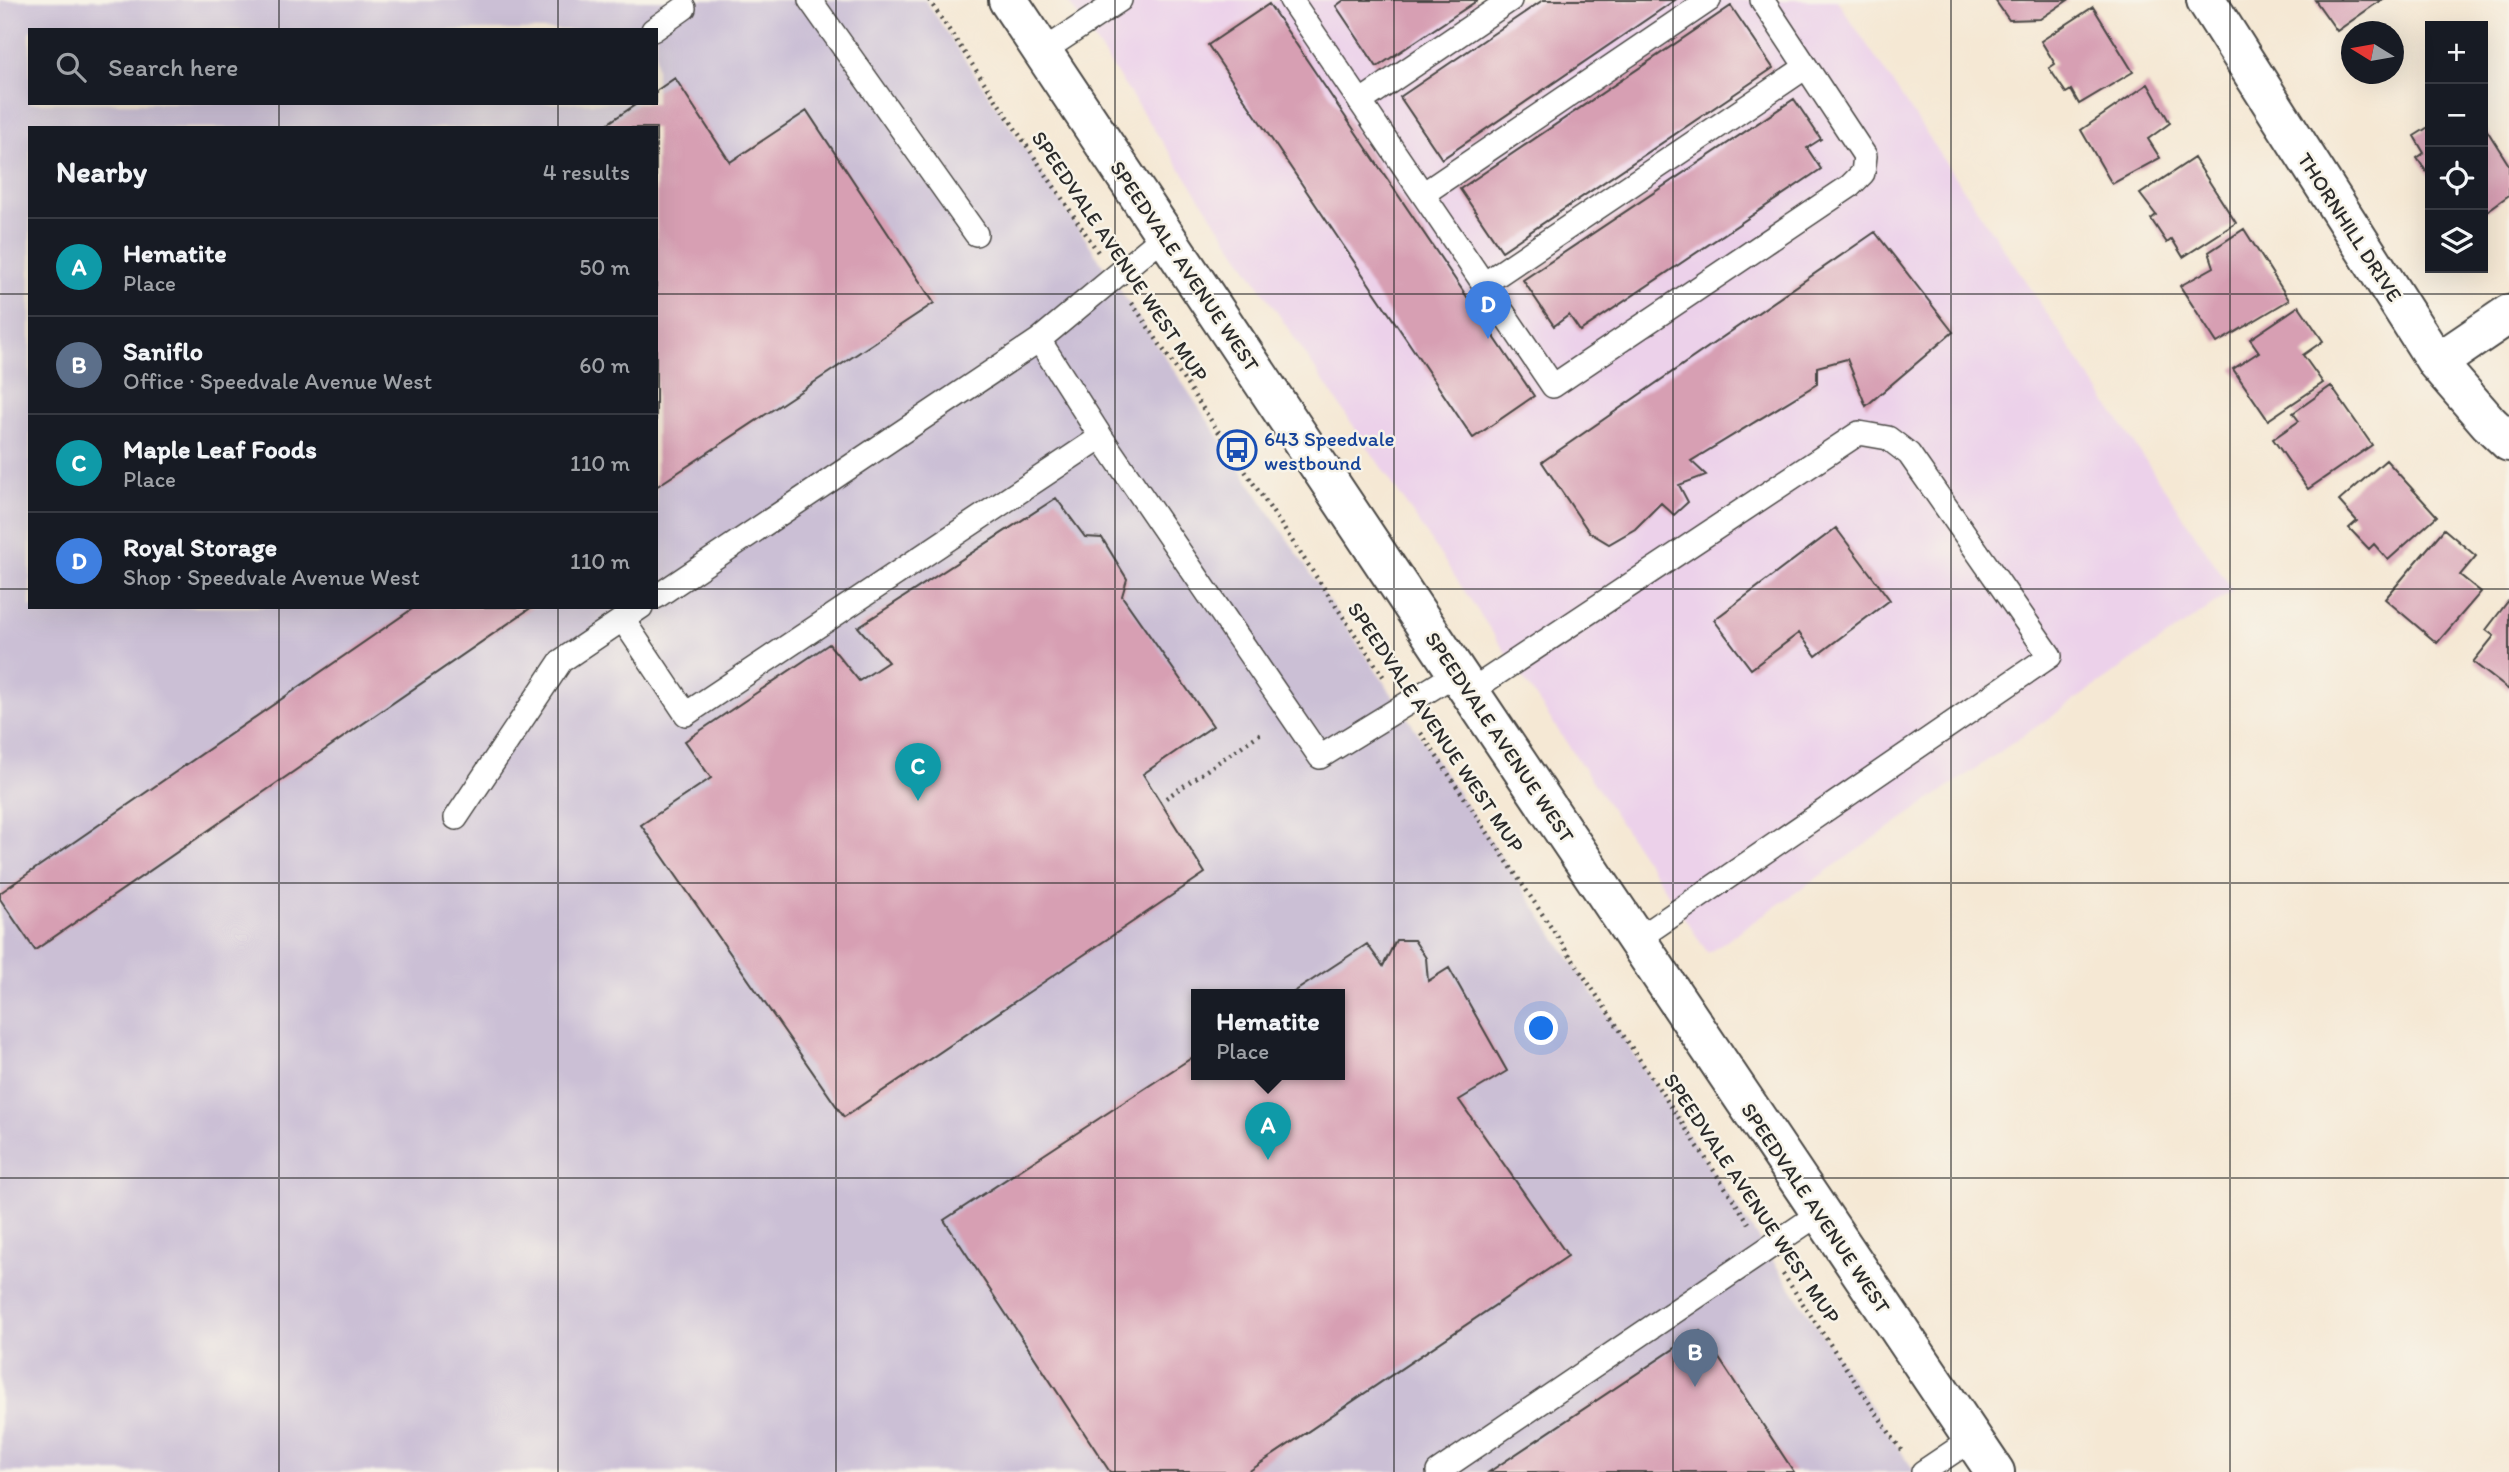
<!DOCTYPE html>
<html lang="en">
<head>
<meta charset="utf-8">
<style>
  body { margin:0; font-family:Itim,sans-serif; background:#242831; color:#f1f3f6 }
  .controls { position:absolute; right:21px; top:21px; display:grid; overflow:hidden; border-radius:0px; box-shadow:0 7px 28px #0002 }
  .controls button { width:63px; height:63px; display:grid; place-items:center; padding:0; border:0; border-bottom:2px solid #363941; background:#171b24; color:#f1f3f6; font:35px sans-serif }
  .compass { position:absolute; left:2341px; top:21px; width:63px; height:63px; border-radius:50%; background:#171b24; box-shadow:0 7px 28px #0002; rotate:281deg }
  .you { position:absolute; left:1542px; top:1029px; width:24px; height:24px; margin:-18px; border:5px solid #fff; border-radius:50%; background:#1a73e8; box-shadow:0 0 0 10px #1a73e833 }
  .badge { display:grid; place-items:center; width:46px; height:46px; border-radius:50%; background:#8c9099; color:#fff; font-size:23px; font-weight:700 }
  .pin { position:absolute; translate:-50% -58px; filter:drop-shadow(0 2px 4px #0008) }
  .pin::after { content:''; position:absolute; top:37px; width:24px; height:21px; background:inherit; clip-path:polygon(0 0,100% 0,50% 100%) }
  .popup { position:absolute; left:1191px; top:989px; width:154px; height:91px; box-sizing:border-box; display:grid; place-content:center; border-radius:0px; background:#171b24; filter:drop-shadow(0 2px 5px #0005); font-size:23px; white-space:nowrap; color:#9ea1a6 }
  .popup b { font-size:26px; color:#f1f3f6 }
  .popup::after { content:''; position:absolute; left:50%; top:100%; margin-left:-14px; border:14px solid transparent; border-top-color:#171b24 }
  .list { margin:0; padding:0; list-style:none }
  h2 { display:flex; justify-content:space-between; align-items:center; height:91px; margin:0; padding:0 28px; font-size:30px }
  h2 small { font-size:23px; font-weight:400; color:#9ea1a6 }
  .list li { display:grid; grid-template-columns:46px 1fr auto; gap:21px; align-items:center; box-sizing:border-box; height:98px; padding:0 28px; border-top:2px solid #363941 }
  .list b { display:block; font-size:26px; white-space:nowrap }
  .list p { margin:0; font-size:23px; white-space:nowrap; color:#9ea1a6 }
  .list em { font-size:23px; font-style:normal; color:#9ea1a6 }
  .icon { flex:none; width:38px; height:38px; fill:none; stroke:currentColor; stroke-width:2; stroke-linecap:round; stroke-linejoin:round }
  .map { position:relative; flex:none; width:2509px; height:1472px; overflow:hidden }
  .search { position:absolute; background:#171b24; box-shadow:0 7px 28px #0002; left:28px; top:28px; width:630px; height:77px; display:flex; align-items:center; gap:18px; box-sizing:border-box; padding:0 24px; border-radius:0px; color:#9ea1a6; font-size:26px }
  .panel { position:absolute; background:#171b24; box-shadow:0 7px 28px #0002; left:28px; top:126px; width:630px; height:483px; border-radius:0px }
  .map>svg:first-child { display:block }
  .built { fill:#ecd1ea }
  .industrial { fill:#cbbfd5; fill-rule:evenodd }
  .building { fill:#d79fb3 }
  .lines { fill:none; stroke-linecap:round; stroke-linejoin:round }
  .lane-casing { stroke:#494744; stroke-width:26 }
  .street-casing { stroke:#494744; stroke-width:42 }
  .secondary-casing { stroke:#494744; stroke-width:42 }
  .path { stroke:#494744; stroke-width:4.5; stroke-dasharray:2 5; stroke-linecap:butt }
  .lane { stroke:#fff; stroke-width:23 }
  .street { stroke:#fff; stroke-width:38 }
  .secondary { stroke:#fff; stroke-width:38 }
  .grid { fill:none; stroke:#2b2b2b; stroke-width:2; stroke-opacity:0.55 }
  .labels { text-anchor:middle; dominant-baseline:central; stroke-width:5; stroke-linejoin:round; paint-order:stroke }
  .street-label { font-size:21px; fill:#2b2b2b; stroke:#f7f3e8 }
  .transit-label { font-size:21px; fill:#164399; stroke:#f7f3e8; text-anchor:start }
</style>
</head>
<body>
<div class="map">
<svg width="2509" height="1472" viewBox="0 0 2509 1472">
  <rect width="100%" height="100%" fill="#f7f3e8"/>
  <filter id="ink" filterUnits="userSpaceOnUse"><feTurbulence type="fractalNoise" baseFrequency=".0143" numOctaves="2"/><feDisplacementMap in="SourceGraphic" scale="14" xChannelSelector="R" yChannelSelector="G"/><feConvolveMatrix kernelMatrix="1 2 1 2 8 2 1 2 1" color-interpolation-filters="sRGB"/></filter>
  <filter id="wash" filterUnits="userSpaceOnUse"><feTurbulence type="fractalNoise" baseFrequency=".00686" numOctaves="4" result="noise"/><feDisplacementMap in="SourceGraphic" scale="28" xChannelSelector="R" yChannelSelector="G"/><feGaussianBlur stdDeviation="1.57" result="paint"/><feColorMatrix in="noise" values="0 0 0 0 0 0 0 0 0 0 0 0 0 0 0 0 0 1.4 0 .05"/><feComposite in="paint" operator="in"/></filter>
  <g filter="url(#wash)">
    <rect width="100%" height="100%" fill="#f5e8d4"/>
    <path class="built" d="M 1067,0 L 1837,0 L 2233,591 L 1708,953 Z"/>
    <path class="industrial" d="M 0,0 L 925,0 L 1915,1472 L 0,1472 ZM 30,30 L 656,30 L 656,103 L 30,103 ZM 30,128 L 656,128 L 656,607 L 30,607 ZM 1196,994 L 1340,994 L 1340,1074 L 1196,1074 Z"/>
    <g id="blocks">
      <path class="building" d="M 1344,0 L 1478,0 L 1377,67 L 1336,6 Z
        M 1543,0 L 1675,0 L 1442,159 L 1400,97 Z
        M 1995,0 L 2068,0 L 2040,19 L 2009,20 Z
        M 2315,0 L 2381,0 L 2337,31 Z
        M 1269,4 L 1534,396 L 1473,438 L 1208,45 Z
        M 1731,6 L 1773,68 L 1502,251 L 1460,189 Z
        M 2093,7 L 2133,72 L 2079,104 L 2071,90 L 2066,93 L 2049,68 L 2055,64 L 2041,41 Z
        M 675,78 L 730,162 L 807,111 L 934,303 L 656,487 L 656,128 L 601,128 L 638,103 L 656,103 L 656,91 Z
        M 2148,84 L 2170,123 L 2148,139 L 2160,158 L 2112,184 L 2081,130 Z
        M 1794,99 L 1821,139 L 1807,148 L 1821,169 L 1580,331 L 1569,315 L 1554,326 L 1523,280 Z
        M 2483,124 L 2509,165 L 2509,195 L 2483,214 Z
        M 2430,126 L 2430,177 L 2417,158 L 2424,153 L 2414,136 Z
        M 2194,158 L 2236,223 L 2183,257 L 2172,239 L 2167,243 L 2151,219 L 2156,215 L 2140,194 Z
        M 2244,229 L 2289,300 L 2217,343 L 2180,286 L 2214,267 L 2209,252 Z
        M 1875,232 L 1953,332 L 1866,406 L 1847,359 L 1817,367 L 1817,384 L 1691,461 L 1706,475 L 1679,485 L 1688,502 L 1674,515 L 1661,503 L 1635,529 L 1609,544 L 1589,532 L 1542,462 Z
        M 2299,306 L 2323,341 L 2303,355 L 2323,383 L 2268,420 L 2233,369 L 2259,352 L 2250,339 Z
        M 2331,386 L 2372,445 L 2308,489 L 2273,439 L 2299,421 L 2293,413 Z
        M 2386,460 L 2437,516 L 2388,560 L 2374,544 L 2369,549 L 2349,528 L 2357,521 L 2339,501 Z
        M 1056,498 L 1085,537 L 1102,538 L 1127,579 L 1122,596 L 1213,726 L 1143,774 L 1205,873 L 844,1117 L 641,825 L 711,778 L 685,741 L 829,644 L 859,681 L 888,662 L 858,627 Z
        M 1836,528 L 1890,600 L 1816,656 L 1799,633 L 1751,669 L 1714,620 Z
        M 2444,529 L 2476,556 L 2460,575 L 2481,592 L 2437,643 L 2385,599 Z
        M 2509,600 L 2509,690 L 2473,662 L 2494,636 L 2486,630 Z
        M 415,607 L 532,607 L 35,950 L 0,899 L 0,893 Z
        M 1396,940 L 1414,940 L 1426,958 L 1428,981 L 1449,968 L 1507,1071 L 1459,1100 L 1568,1256 L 1248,1472 L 1110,1472 L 944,1220 L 1196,1055 L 1196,1074 L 1340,1074 L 1340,994 L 1291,994 L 1367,944 L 1383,966 Z
        M 1701,1331 L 1794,1472 L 1489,1472 Z"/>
    </g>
  </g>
  <g filter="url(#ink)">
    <use href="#blocks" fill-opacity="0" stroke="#494744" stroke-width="2"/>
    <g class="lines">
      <g class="lane-casing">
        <path id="lane" d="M 810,0 L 976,234
          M 1291,0 L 1553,386 L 1850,186 L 1863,173 L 1865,156 L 1762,0
          M 653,30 L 684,8
          M 1042,52 L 1120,0
          M 1360,102 L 1510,0
          M 1423,194 L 1709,0
          M 1484,284 L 1806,67
          M 1101,437 L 1320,757 L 1457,673
          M 656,597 L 1039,340 L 1164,236
          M 623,620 L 686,714 L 1101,437 L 1039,340
          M 1469,692 L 1859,433 L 1888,438 L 1909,454 L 2050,656 L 1636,940
          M 456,818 L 561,661 L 641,607
          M 1438,1472 L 1820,1213
          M 1923,1472 L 1972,1439"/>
      </g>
      <g class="street-casing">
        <path id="street" d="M 2206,0 L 2437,363 L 2489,423 L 2509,442
          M 2437,363 L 2509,314"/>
      </g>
      <g class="secondary-casing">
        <path id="secondary" d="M 1008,0 L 1457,673 L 1995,1472"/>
      </g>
      <path class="path" d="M 929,0 L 1098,252
        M 1132,303 L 1385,679
        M 1421,733 L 1749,1223
        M 1166,798 L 1264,731
        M 1783,1274 L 1901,1450"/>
      <use href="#lane" class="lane"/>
      <use href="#street" class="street"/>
      <use href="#secondary" class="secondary"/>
    </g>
  </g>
  <path class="grid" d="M 279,0 L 279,30M 558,0 L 558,30M 836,0 L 836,1472M 1115,0 L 1115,1472M 1394,0 L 1394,1472M 1673,0 L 1673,1472M 1951,0 L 1951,1472M 2230,0 L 2230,1472M 279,103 L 279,128M 558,103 L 558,128M 0,294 L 30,294M 656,294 L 2509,294M 0,589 L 30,589M 656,589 L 2509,589M 279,607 L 279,1472M 558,607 L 558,1472M 0,883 L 2509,883M 0,1178 L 2509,1178"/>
  <defs>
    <g id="bus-ring" transform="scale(2.0125)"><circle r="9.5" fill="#f7f3e8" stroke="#1a4fb4" stroke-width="1.5"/><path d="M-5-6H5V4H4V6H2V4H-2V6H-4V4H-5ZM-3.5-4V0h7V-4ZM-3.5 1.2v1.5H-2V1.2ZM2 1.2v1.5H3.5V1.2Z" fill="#1a4fb4"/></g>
  </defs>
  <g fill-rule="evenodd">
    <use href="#bus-ring" x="1237" y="450"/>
  </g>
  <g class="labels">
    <g class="street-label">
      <text transform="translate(2350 227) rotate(57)">THORNHILL DRIVE</text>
      <text transform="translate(1120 256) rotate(56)">SPEEDVALE AVENUE WEST MUP</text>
      <text transform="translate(1185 266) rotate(56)">SPEEDVALE AVENUE WEST</text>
      <text transform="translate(1436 727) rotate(56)">SPEEDVALE AVENUE WEST MUP</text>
      <text transform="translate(1500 737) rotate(56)">SPEEDVALE AVENUE WEST</text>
      <text transform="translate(1752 1198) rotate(56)">SPEEDVALE AVENUE WEST MUP</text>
      <text transform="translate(1816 1208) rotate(56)">SPEEDVALE AVENUE WEST</text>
    </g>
    <g class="transit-label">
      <text x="1264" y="438">643 Speedvale<tspan x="1264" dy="24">westbound</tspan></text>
    </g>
  </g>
</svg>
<div class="controls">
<button>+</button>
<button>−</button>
<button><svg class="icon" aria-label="locate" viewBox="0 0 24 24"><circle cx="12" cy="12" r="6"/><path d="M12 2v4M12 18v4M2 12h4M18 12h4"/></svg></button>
<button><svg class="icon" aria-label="layers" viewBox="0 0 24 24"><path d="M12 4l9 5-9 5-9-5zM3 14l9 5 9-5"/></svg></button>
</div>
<svg class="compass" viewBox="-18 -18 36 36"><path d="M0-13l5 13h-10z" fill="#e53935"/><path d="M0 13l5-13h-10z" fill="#9ea1a6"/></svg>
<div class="you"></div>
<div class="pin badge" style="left:1268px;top:1160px;background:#0f9aa8">A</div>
<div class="popup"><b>Hematite</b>Place</div>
<div class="pin badge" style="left:1695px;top:1387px;background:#5c6f8a">B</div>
<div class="pin badge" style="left:918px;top:801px;background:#0f9aa8">C</div>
<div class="pin badge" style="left:1488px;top:339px;background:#3f7fe0">D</div>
<div class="search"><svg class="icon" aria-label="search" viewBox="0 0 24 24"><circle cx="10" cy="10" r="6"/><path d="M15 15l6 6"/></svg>Search here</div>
<section class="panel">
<h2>Nearby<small>4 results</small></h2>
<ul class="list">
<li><span class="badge" style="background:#0f9aa8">A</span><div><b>Hematite</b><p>Place</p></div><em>50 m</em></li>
<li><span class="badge" style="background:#5c6f8a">B</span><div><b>Saniflo</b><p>Office · Speedvale Avenue West</p></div><em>60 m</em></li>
<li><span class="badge" style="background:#0f9aa8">C</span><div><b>Maple Leaf Foods</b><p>Place</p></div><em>110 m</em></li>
<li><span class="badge" style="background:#3f7fe0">D</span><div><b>Royal Storage</b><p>Shop · Speedvale Avenue West</p></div><em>110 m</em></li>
</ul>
</section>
</div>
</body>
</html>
